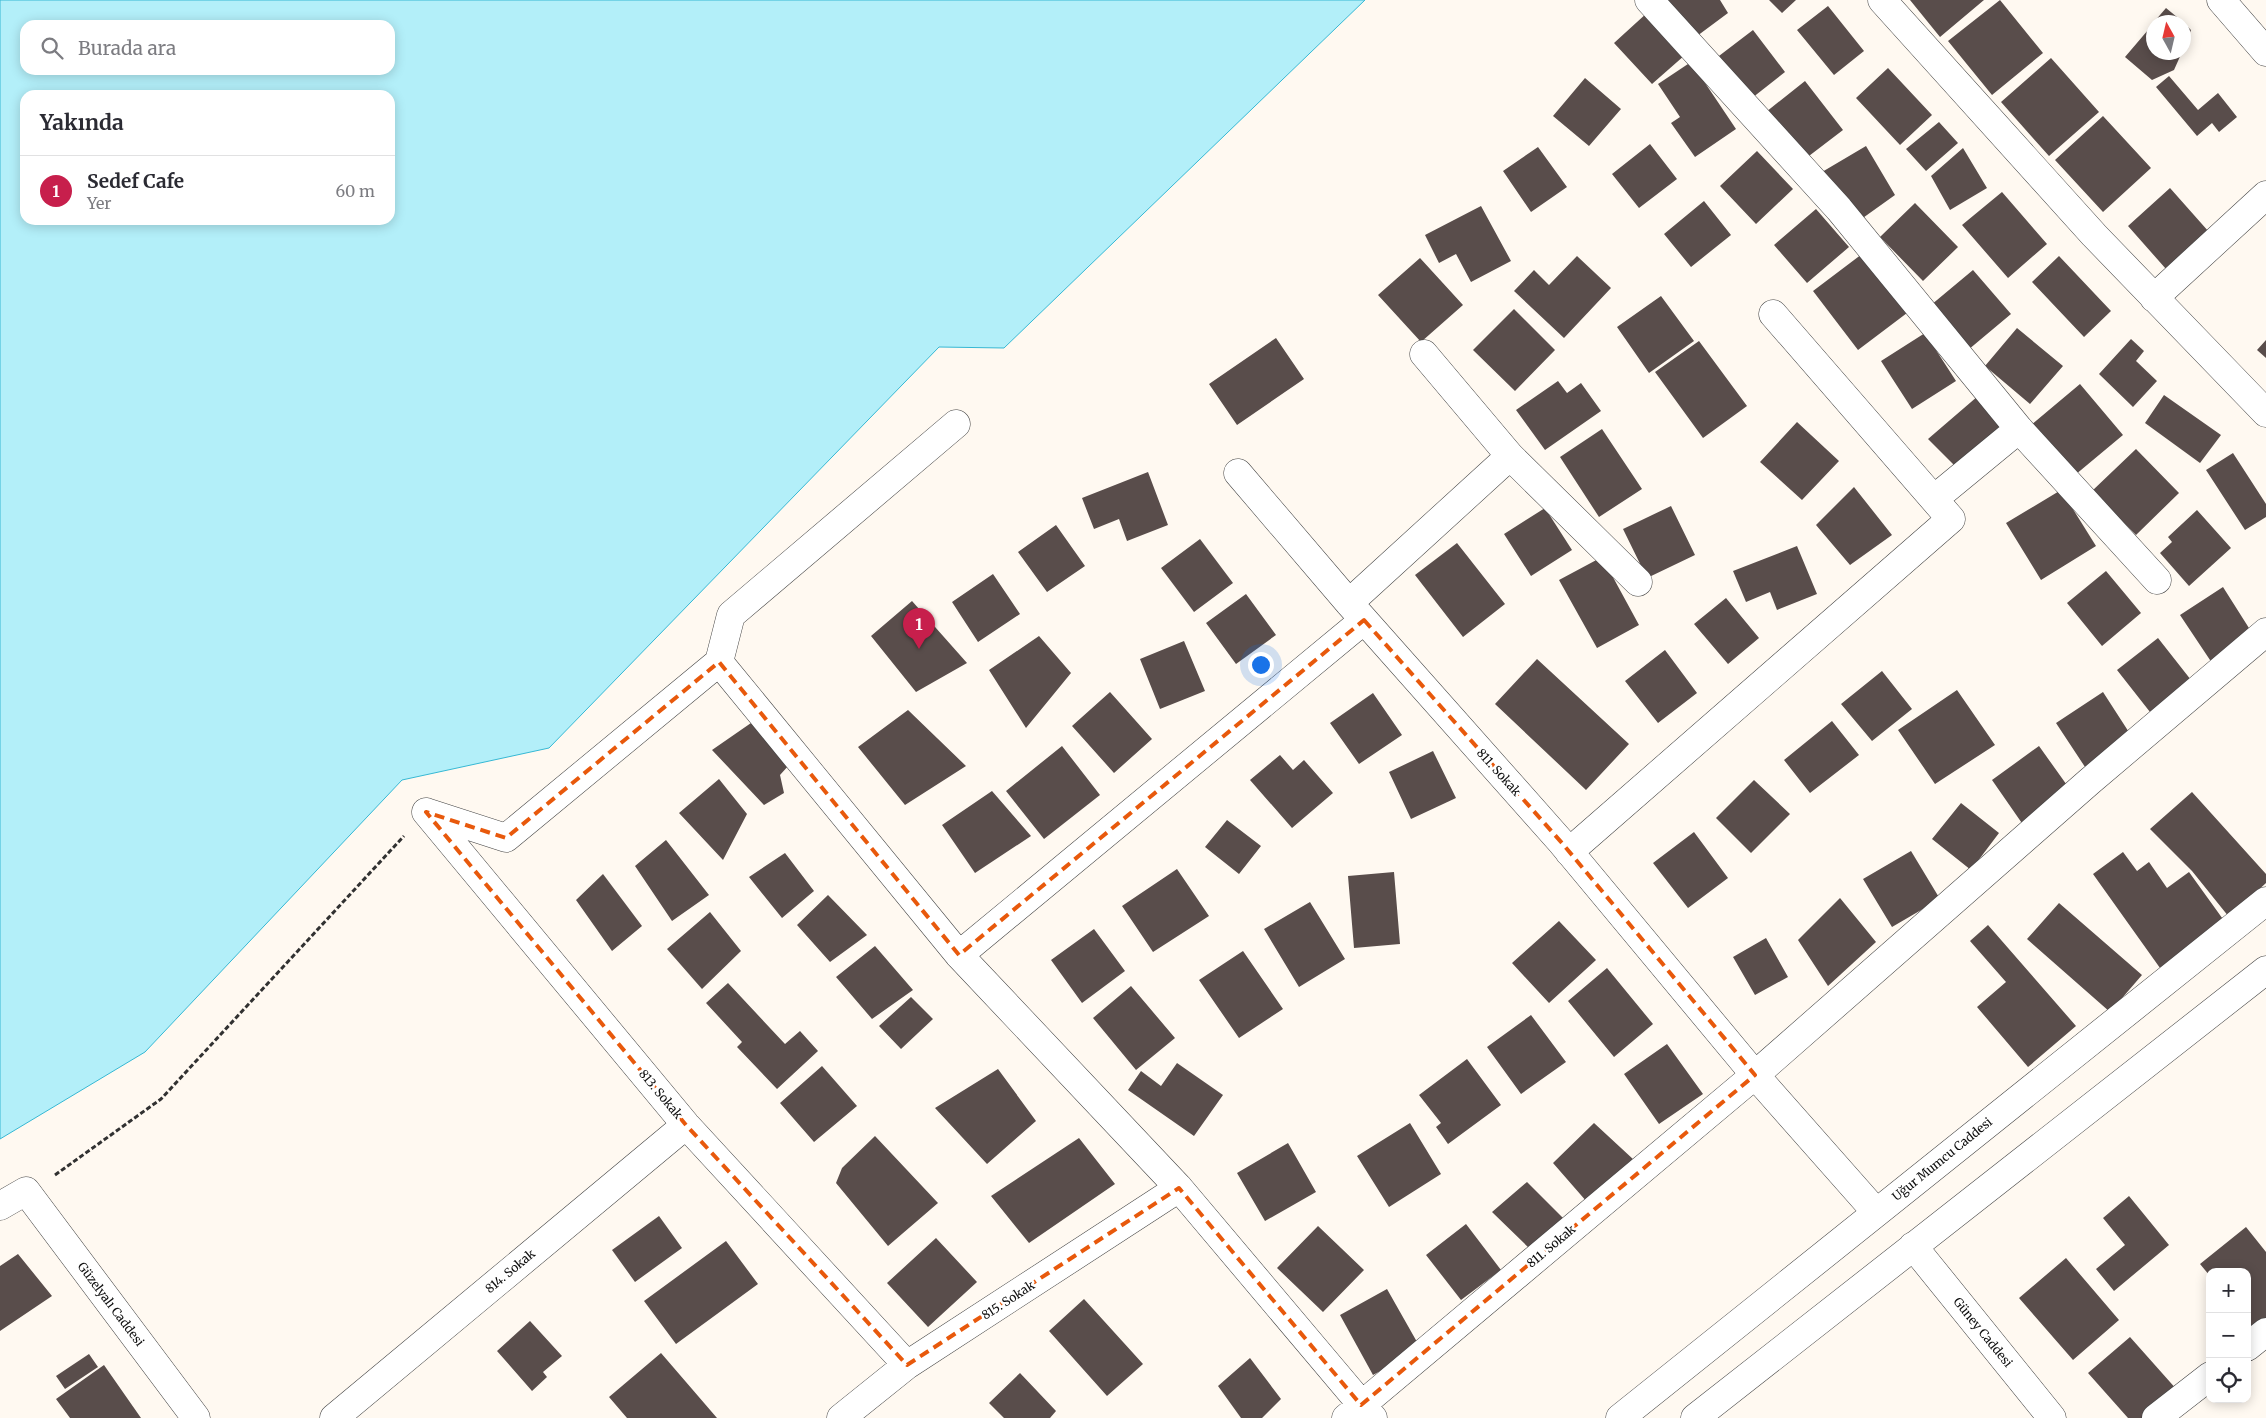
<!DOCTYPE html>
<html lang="tr">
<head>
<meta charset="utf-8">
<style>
  body { margin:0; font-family:Merriweather,serif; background:#f2f2f3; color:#2b2b33 }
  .controls { position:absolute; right:15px; bottom:15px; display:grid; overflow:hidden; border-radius:10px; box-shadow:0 2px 12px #0003 }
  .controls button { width:45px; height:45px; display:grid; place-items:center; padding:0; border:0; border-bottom:1px solid #e1e1e2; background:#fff; color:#2b2b33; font:25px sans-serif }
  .compass { position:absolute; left:2146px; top:15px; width:45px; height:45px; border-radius:50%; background:#fff; box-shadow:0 2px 12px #0003; rotate:352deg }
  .you { position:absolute; left:1260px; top:664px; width:18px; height:18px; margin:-12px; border:4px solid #fff; border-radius:50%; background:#1a73e8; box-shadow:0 0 0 8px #1a73e833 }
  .badge { display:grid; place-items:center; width:32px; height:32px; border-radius:50%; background:#c71f4c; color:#fff; font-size:16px; font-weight:700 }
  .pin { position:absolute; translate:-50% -41px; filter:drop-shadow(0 1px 2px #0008) }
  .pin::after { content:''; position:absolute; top:26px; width:18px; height:15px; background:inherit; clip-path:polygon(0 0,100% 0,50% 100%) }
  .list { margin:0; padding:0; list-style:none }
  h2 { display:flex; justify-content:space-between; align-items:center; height:65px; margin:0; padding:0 20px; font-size:21px }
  h2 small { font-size:16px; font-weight:400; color:#7c7c81 }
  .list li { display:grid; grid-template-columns:32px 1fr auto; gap:15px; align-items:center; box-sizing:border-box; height:70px; padding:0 20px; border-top:1px solid #e1e1e2 }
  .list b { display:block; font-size:19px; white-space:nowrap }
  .list p { margin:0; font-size:16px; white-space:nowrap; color:#7c7c81 }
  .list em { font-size:16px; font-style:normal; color:#7c7c81 }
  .icon { flex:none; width:28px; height:28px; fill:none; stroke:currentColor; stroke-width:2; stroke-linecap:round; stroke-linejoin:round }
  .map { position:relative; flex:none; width:2266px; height:1418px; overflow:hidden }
  .search { position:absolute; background:#fff; box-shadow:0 2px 12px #0003; left:20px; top:20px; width:375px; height:55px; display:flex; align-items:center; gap:12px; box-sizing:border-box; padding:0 18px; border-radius:15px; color:#7c7c81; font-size:19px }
  .panel { position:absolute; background:#fff; box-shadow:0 2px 12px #0003; left:20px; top:90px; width:375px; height:135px; border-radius:15px }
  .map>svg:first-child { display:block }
  .water { fill:#b3eff9; stroke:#36b8d4; fill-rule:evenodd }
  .building { fill:#594d4b }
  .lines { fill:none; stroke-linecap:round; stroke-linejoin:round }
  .minor-casing { stroke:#424242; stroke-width:29 }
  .path { stroke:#313131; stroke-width:3; stroke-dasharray:5 2.5; stroke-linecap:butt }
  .minor { stroke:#fff; stroke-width:28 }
  .marked { fill:none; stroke:#e8590c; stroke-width:4; stroke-dasharray:10 6; stroke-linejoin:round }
  .labels { text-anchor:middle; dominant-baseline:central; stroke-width:5; stroke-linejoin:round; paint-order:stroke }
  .street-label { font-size:12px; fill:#0f0f0f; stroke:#fff }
</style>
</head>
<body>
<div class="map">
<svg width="2266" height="1418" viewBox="0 0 2266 1418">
  <rect width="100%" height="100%" fill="#fff9f1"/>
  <path class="water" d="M 0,0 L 1365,0 L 1004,348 L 939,347 L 549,748 L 402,780 L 145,1052 L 0,1139 ZM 25,25 L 390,25 L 390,70 L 25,70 ZM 25,95 L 390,95 L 390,220 L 25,220 Z"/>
  <path class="building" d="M 1662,0 L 1720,0 L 1728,13 L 1693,39 Z
    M 1769,0 L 1796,0 L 1782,13 Z
    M 1910,0 L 1984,0 L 1940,37 Z
    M 2000,0 L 2043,53 L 1992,95 L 1948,41 Z
    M 1828,6 L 1864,51 L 1834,75 L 1797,30 Z
    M 2166,8 L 2183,22 L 2154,22 Z
    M 1648,12 L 1685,55 L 1652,84 L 1614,43 Z
    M 2154,23 L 2154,52 L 2182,52 L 2174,70 L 2152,80 L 2125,57 Z
    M 2184,23 L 2191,30 L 2184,48 Z
    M 1753,30 L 1785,72 L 1752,98 L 1715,59 Z
    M 2051,58 L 2099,112 L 2049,156 L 2001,102 Z
    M 1691,62 L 1736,129 L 1695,157 L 1671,123 L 1680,117 L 1658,84 Z
    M 1888,68 L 1932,115 L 1900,145 L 1856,98 Z
    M 2169,76 L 2198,110 L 2218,93 L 2237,117 L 2219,132 L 2212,123 L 2197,136 L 2156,87 Z
    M 1585,78 L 1621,109 L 1589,146 L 1553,116 Z
    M 1805,81 L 1843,130 L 1805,159 L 1766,112 Z
    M 2103,116 L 2151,168 L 2103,212 L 2055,160 Z
    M 1939,122 L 1958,143 L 1926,171 L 1906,149 Z
    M 1650,144 L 1677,179 L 1639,208 L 1612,174 Z
    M 1866,146 L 1895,195 L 1860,220 L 1822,172 Z
    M 1538,147 L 1567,187 L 1531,212 L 1503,171 Z
    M 1963,148 L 1987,188 L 1950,210 L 1931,176 Z
    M 1757,151 L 1793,189 L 1756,224 L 1720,186 Z
    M 2170,188 L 2209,232 L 2166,269 L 2128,226 Z
    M 2002,192 L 2047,244 L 2008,278 L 1962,225 Z
    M 1704,201 L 1731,235 L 1691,267 L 1664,234 Z
    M 1915,203 L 1958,247 L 1923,281 L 1880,237 Z
    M 1481,206 L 1511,261 L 1471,282 L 1456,254 L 1439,263 L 1425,235 Z
    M 1816,209 L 1849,247 L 1807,283 L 1774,245 Z
    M 1862,254 L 1907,313 L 1858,350 L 1813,291 Z
    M 1577,256 L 1611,288 L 1564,338 L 1514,291 L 1534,270 L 1549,285 Z
    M 2059,256 L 2111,311 L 2084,337 L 2032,282 Z
    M 1420,258 L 1463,305 L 1421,342 L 1378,295 Z
    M 1973,270 L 2011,314 L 1968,350 L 1931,305 Z
    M 1661,296 L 1694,341 L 1649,373 L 1617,327 Z
    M 1514,309 L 1555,350 L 1515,391 L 1473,350 Z
    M 2017,328 L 2063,366 L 2030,404 L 1985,366 Z
    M 1925,333 L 1956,381 L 1912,409 L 1881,361 Z
    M 1276,338 L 1304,379 L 1237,425 L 1209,384 Z
    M 2131,339 L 2144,351 L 2136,361 L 2157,381 L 2133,407 L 2099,374 Z
    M 2266,340 L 2266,358 L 2257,350 Z
    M 1699,341 L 1747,406 L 1703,438 L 1655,372 Z
    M 1558,381 L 1567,393 L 1581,383 L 1601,411 L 1545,450 L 1516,410 Z
    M 2080,384 L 2123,435 L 2075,475 L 2031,425 Z
    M 2164,395 L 2221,435 L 2200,463 L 2145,423 Z
    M 1978,396 L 2003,428 L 1957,468 L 1928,439 Z
    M 1797,422 L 1839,461 L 1802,500 L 1760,462 Z
    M 1602,429 L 1642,489 L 1599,517 L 1560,457 Z
    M 2136,449 L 2179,493 L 2136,535 L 2092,491 Z
    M 2233,453 L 2266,504 L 2266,517 L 2245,530 L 2206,470 Z
    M 1148,472 L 1168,525 L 1127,541 L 1119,519 L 1094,529 L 1082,498 Z
    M 1854,487 L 1892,535 L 1850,565 L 1816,525 Z
    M 2061,490 L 2096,546 L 2041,580 L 2006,523 Z
    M 1671,506 L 1695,555 L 1647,578 L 1623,529 Z
    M 1545,508 L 1572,550 L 1531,576 L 1504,534 Z
    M 2197,510 L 2231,548 L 2189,586 L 2160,553 L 2172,542 L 2168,537 Z
    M 1056,525 L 1085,566 L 1047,592 L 1018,552 Z
    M 1200,539 L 1233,583 L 1194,612 L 1161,568 Z
    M 1457,543 L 1505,604 L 1463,637 L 1415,575 Z
    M 1797,546 L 1817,594 L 1777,610 L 1770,592 L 1746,602 L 1733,571 Z
    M 1602,557 L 1639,625 L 1597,648 L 1559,580 Z
    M 2106,571 L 2141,613 L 2102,646 L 2067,603 Z
    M 993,574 L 1020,614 L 978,642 L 952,602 Z
    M 2223,587 L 2254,636 L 2212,663 L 2180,615 Z
    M 1246,594 L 1276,635 L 1236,664 L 1206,623 Z
    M 1726,598 L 1759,638 L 1728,664 L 1694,624 Z
    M 912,601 L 967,663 L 916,692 L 871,636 Z
    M 1039,636 L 1071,673 L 1026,728 L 989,670 Z
    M 2158,638 L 2191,680 L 2150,712 L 2117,670 Z
    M 1184,641 L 1205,691 L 1160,709 L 1140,659 Z
    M 1665,650 L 1697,693 L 1658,723 L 1625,681 Z
    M 1537,659 L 1629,744 L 1586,790 L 1495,704 Z
    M 1882,671 L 1912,709 L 1872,741 L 1841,704 Z
    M 1957,690 L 1995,745 L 1935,784 L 1898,730 Z
    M 1110,692 L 1152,739 L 1114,773 L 1072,726 Z
    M 2103,692 L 2134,740 L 2087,770 L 2056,723 Z
    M 1373,693 L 1402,735 L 1359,764 L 1330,723 Z
    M 908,710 L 966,766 L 905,805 L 858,747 Z
    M 1832,721 L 1859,755 L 1810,793 L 1784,760 Z
    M 751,723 L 789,765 L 780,775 L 784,793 L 764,805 L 712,750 Z
    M 1062,746 L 1100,795 L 1044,839 L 1006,791 Z
    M 2039,746 L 2074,795 L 2026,829 L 1992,780 Z
    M 1433,751 L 1456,798 L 1411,819 L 1389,772 Z
    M 1280,755 L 1293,770 L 1304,760 L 1333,793 L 1292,828 L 1250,780 Z
    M 719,779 L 747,814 L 723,860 L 679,813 Z
    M 1754,780 L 1790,814 L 1751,853 L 1716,818 Z
    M 992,791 L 1031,836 L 975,873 L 942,825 Z
    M 2192,792 L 2266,874 L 2266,883 L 2229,917 L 2192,871 L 2150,829 Z
    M 1961,803 L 1999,833 L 1971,870 L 1932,839 Z
    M 1227,820 L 1261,846 L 1239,874 L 1205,847 Z
    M 1694,832 L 1728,878 L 1688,908 L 1653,863 Z
    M 666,840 L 709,895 L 672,921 L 635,866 Z
    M 1911,851 L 1940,899 L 1892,927 L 1863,879 Z
    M 2123,852 L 2137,871 L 2149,862 L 2167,888 L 2189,872 L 2225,922 L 2160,968 L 2093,874 Z
    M 785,853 L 814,891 L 782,918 L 749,877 Z
    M 1177,869 L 1209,916 L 1153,952 L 1122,906 Z
    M 1394,872 L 1400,944 L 1354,948 L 1348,876 Z
    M 603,874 L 642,926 L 612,951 L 576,900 Z
    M 828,895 L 867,935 L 830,962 L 797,925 Z
    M 1840,898 L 1876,942 L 1828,986 L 1798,940 Z
    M 1310,902 L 1345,959 L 1299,987 L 1264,929 Z
    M 2059,903 L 2142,975 L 2110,1012 L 2027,939 Z
    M 710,912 L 741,951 L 702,989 L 667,949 Z
    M 1559,921 L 1596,960 L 1549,1003 L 1512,963 Z
    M 1988,925 L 2076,1026 L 2028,1067 L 1977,1007 L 2006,982 L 1970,941 Z
    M 1094,929 L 1125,971 L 1082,1003 L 1051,960 Z
    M 1766,938 L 1788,977 L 1755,995 L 1733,957 Z
    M 875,946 L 913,990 L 872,1019 L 836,977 Z
    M 1243,951 L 1283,1009 L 1239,1038 L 1199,980 Z
    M 1607,968 L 1653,1024 L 1614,1057 L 1568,1001 Z
    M 728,983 L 785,1044 L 800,1031 L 818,1051 L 777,1089 L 737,1047 L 742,1042 L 706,1003 Z
    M 1131,986 L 1175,1038 L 1136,1070 L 1093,1018 Z
    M 911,997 L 933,1019 L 901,1049 L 879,1026 Z
    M 1531,1015 L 1566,1062 L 1521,1094 L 1487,1047 Z
    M 1667,1044 L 1703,1094 L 1659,1124 L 1624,1074 Z
    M 1467,1059 L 1501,1105 L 1448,1144 L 1436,1127 L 1441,1123 L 1419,1095 Z
    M 1177,1063 L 1223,1095 L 1194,1136 L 1128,1090 L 1141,1071 L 1161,1086 Z
    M 822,1066 L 857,1106 L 814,1142 L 780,1103 Z
    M 998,1069 L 1036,1121 L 987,1164 L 935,1108 Z
    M 1410,1123 L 1441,1174 L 1389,1207 L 1357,1156 Z
    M 1594,1123 L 1634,1160 L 1587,1202 L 1553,1163 Z
    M 875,1136 L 938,1203 L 888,1246 L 836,1183 L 842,1168 Z
    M 1079,1138 L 1115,1184 L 1029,1243 L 991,1196 Z
    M 1288,1143 L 1316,1192 L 1265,1221 L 1237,1173 Z
    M 1527,1182 L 1563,1218 L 1530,1249 L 1492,1212 Z
    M 2129,1196 L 2169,1245 L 2114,1291 L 2096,1269 L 2125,1245 L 2103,1218 Z
    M 659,1216 L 682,1248 L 635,1282 L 612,1250 Z
    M 1466,1224 L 1501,1270 L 1461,1300 L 1426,1255 Z
    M 1318,1226 L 1364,1270 L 1323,1312 L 1277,1268 Z
    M 2246,1227 L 2266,1252 L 2266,1321 L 2254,1331 L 2247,1322 L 2247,1272 L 2210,1272 L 2210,1276 L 2200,1264 Z
    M 936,1238 L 977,1282 L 928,1327 L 887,1283 Z
    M 726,1241 L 758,1284 L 676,1344 L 644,1301 Z
    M 18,1254 L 52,1296 L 0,1331 L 0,1266 Z
    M 2066,1258 L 2119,1320 L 2073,1360 L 2019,1298 Z
    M 1387,1289 L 1421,1349 L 1373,1375 L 1340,1315 Z
    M 1084,1299 L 1143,1364 L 1107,1396 L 1049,1331 Z
    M 530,1321 L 562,1356 L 543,1372 L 547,1377 L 532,1391 L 497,1351 Z
    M 2130,1337 L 2178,1391 L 2148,1418 L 2128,1418 L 2088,1373 Z
    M 661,1353 L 717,1418 L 627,1418 L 609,1397 Z
    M 89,1354 L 98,1367 L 65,1389 L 56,1376 Z
    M 1250,1358 L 1281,1399 L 1262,1418 L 1241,1418 L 1218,1386 Z
    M 104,1365 L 141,1418 L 70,1418 L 56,1399 Z
    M 1020,1373 L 1056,1411 L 1050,1418 L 1004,1418 L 989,1403 Z"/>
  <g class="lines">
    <g class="minor-casing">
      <path id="minor" d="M 1649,0 L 1839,209 L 2019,429
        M 1882,0 L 2094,235 L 2266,413
        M 2221,0 L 2266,52
        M 2154,298 L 2266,195
        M 1510,456 L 1638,582
        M 1238,473 L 1349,603 L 1562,843 L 1755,1075 L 1876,1212
        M 1934,499 L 2019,429 L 2157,580
        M 1349,603 L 1510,456 L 1424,354
        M 719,662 L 959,955 L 1179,1188 L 1373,1418
        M 426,812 L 686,1125 L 907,1365
        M 426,812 L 506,838 L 719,662 L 731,615 L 956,424
        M 1569,852 L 1951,519 L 1773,314
        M 959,955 L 1364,620
        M 0,1206 L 26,1191 L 196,1418
        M 1913,1246 L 2052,1418
        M 2247,1347 L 2266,1332
        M 334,1418 L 686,1125
        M 841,1418 L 907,1365 L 1179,1188
        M 1346,1418 L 1755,1075 L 2090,781 L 2266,632
        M 1620,1418 L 2266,901
        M 1695,1418 L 2266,970
        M 2156,1418 L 2210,1376"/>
    </g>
    <path class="path" d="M 55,1175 L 161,1099 L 404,836"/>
    <use href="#minor" class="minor"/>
  </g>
  <path class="marked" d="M 1364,620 L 1562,843 L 1755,1075 L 1361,1405 L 1179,1188 L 907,1365 L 686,1125 L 426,812 L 506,838 L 719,662 L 959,955 Z"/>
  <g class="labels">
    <g class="street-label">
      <text transform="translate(1499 772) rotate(48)">811. Sokak</text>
      <text transform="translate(661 1094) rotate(50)">813. Sokak</text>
      <text transform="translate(1942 1159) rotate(-39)">Uğur Mumcu Caddesi</text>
      <text transform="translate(1551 1246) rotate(-40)">811. Sokak</text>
      <text transform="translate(510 1271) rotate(-40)">814. Sokak</text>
      <text transform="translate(1008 1300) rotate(-33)">815. Sokak</text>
      <text transform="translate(111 1304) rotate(53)">Güzelyalı Caddesi</text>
      <text transform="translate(1983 1332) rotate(51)">Güney Caddesi</text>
    </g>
  </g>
</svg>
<div class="controls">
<button>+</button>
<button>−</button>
<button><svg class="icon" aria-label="locate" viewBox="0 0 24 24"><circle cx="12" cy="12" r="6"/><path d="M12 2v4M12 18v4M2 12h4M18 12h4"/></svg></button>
</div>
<svg class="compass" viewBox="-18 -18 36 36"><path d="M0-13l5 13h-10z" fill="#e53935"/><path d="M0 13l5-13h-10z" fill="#7c7c81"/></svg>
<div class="you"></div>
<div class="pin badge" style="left:919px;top:649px">1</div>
<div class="search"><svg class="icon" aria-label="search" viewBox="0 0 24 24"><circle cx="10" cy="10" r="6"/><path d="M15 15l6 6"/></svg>Burada ara</div>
<section class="panel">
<h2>Yakında<small></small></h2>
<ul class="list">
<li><span class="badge">1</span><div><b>Sedef Cafe</b><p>Yer</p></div><em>60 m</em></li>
</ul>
</section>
</div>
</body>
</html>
